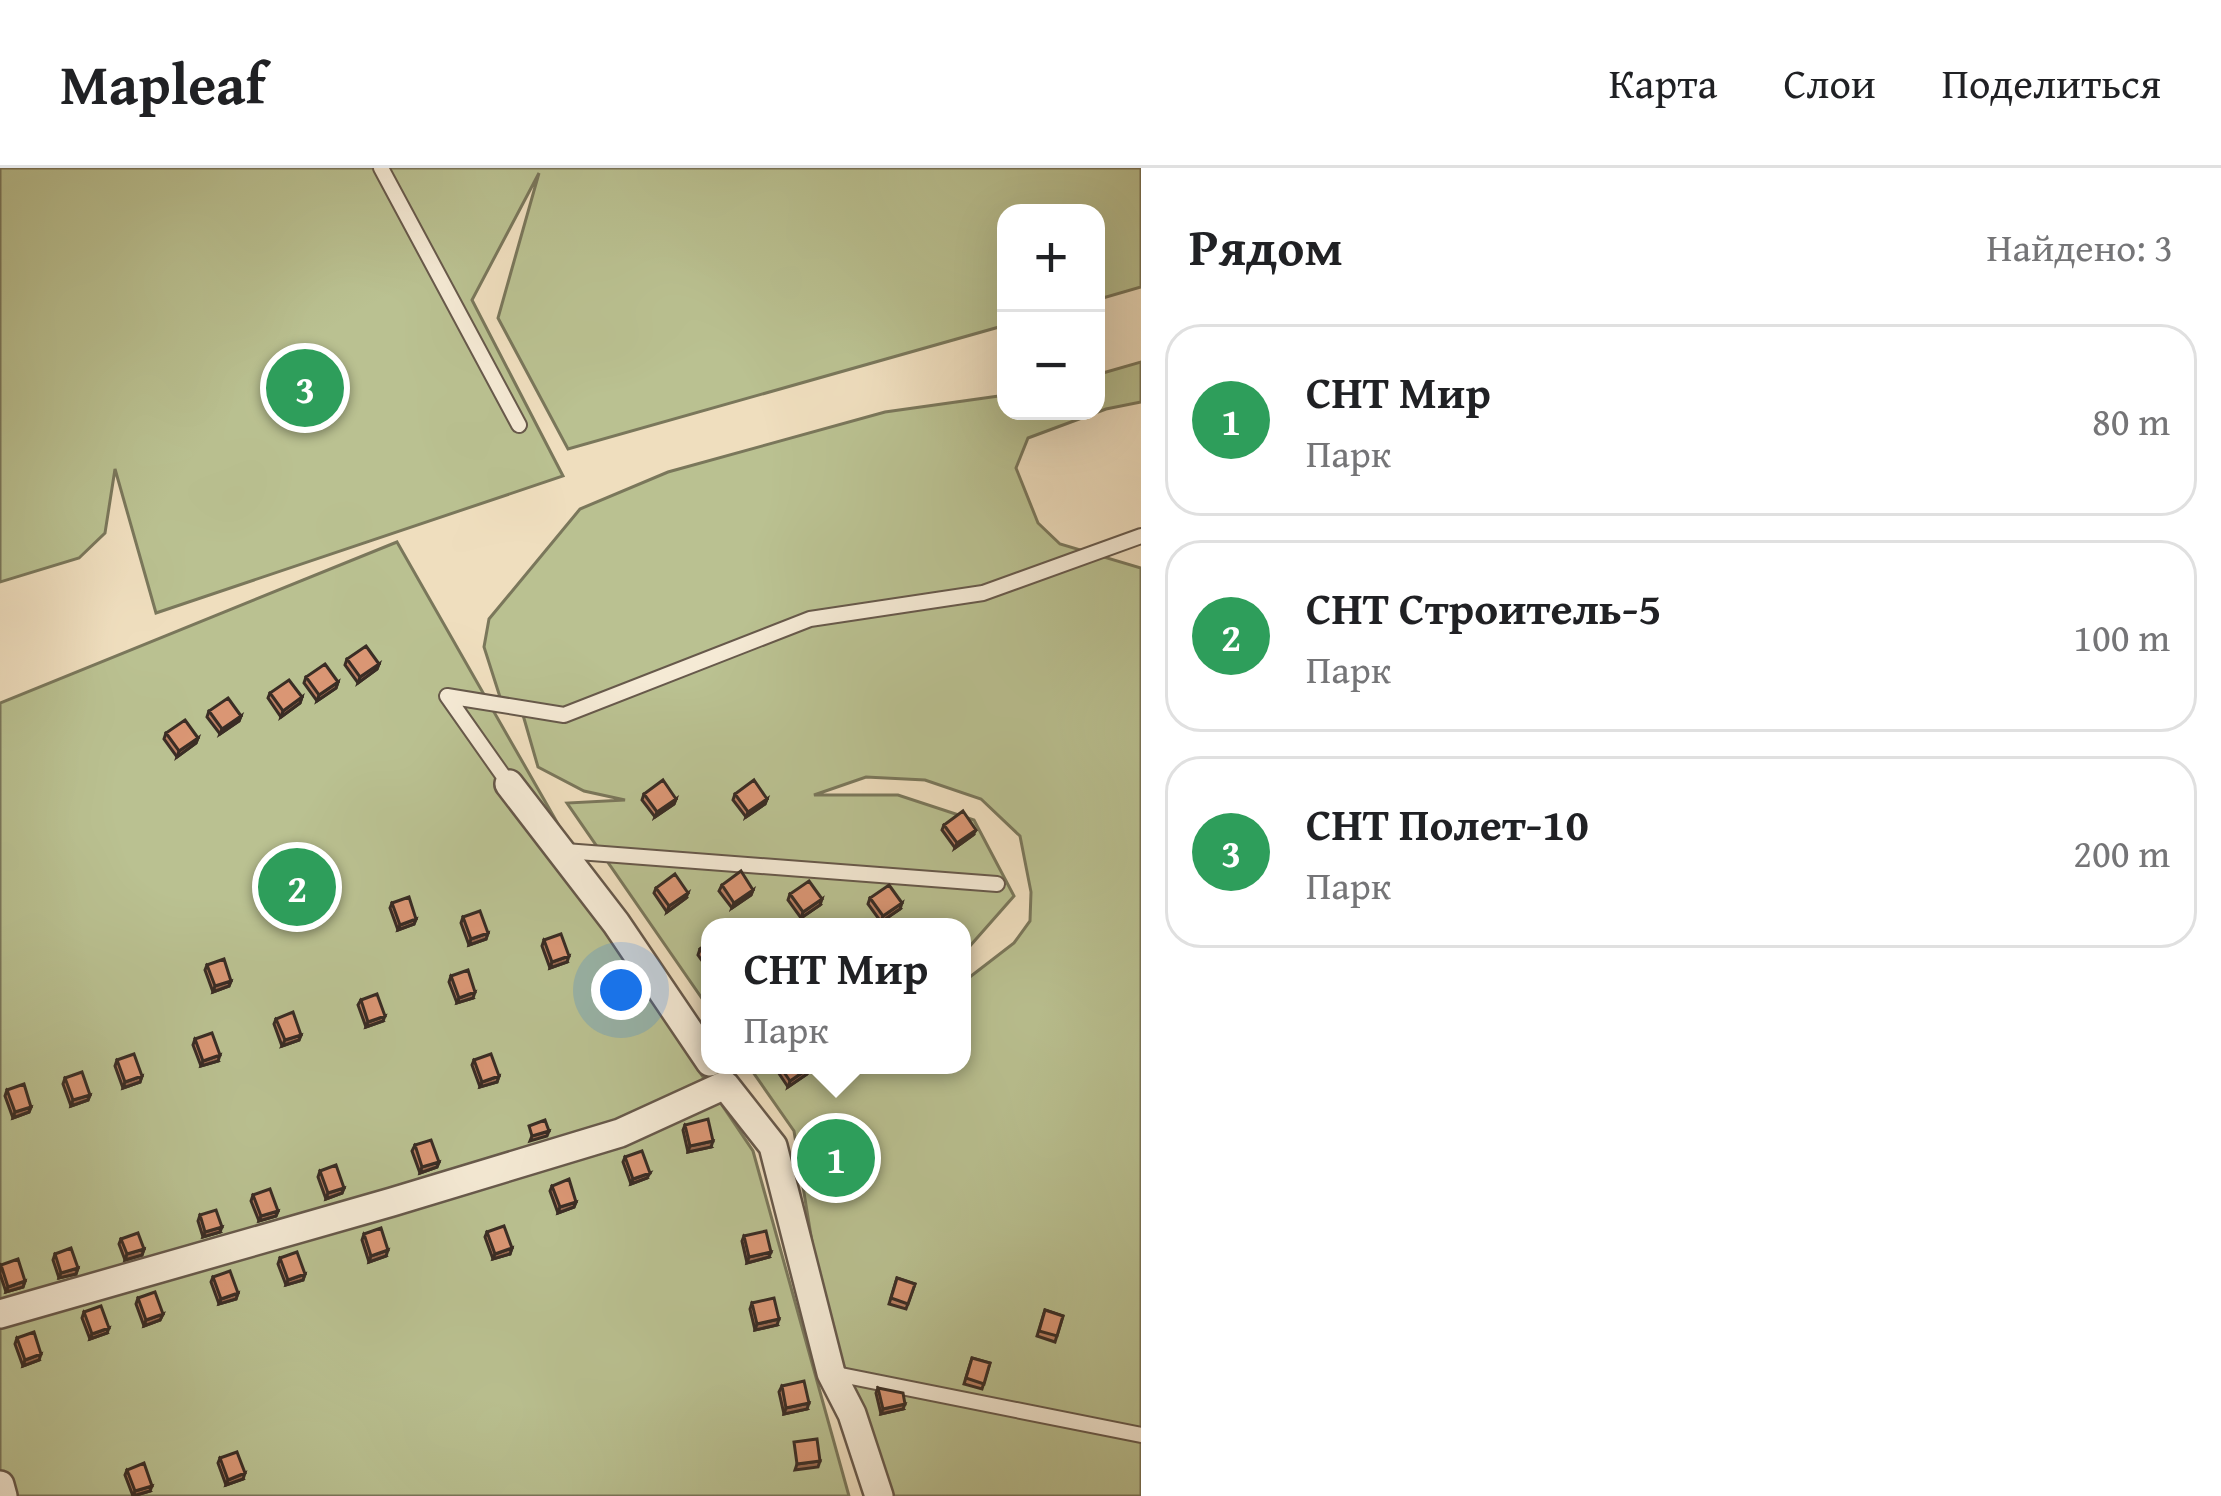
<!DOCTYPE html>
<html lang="ru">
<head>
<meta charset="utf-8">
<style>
  body { margin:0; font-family:"Gentium Book Plus",serif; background:#f2f2f2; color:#202124 }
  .controls { position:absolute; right:36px; top:36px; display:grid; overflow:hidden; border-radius:24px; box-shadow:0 12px 48px #0002 }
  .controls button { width:108px; height:108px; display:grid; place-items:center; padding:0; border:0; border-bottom:3px solid #e0e0e0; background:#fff; color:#202124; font:60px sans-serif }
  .you { position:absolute; left:621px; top:822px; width:42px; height:42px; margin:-30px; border:9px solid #fff; border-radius:50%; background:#1a73e8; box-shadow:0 0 0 18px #1a73e833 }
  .badge { display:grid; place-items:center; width:78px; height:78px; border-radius:50%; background:#0f766e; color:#fff; font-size:39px; font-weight:700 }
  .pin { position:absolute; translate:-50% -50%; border:6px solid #fff; box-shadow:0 3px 12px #0006 }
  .popup { position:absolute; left:701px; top:750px; width:270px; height:156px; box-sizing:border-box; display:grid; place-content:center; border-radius:24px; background:#fff; filter:drop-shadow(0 3px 9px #0005); font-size:39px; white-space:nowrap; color:#757577 }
  .popup b { font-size:45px; color:#202124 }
  .popup::after { content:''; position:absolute; left:50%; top:100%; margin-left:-24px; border:24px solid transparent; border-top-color:#fff }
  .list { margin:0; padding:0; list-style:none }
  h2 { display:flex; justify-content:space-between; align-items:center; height:156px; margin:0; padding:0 48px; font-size:51px }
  h2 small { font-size:39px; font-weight:400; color:#757577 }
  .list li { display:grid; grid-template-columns:78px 1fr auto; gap:36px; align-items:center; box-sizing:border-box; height:192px; margin:0 24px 24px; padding:0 24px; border:3px solid #e0e0e0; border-radius:36px }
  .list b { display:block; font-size:45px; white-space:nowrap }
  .list p { margin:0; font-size:39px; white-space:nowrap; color:#757577 }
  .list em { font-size:39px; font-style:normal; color:#757577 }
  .map { position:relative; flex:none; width:1141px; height:1328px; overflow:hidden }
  header { display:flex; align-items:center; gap:72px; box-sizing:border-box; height:168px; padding:0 60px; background:#fff; border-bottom:3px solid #e0e0e0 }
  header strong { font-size:57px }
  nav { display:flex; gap:66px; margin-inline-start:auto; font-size:42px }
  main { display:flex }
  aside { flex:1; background:#fff }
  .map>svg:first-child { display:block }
  .green { fill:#bac191; stroke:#7a775b; stroke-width:3 }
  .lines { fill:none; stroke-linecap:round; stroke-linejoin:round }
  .lane-casing { stroke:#67594b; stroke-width:18 }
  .street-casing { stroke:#67594b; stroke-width:32 }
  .lane { stroke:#f5ead5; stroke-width:14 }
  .street { stroke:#f5ead5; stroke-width:27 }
  .wall { fill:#bb8164; stroke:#3a2d25; stroke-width:3 }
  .shaded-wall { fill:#996951; stroke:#3a2d25; stroke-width:3 }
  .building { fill:#da9674; stroke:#3a2d25; stroke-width:3 }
</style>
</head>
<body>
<header>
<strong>Mapleaf</strong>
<nav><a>Карта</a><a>Слои</a><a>Поделиться</a></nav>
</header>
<main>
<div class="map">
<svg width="1141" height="1328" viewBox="0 0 1141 1328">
  <rect width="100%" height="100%" fill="#efdebe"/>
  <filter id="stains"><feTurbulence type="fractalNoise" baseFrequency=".00167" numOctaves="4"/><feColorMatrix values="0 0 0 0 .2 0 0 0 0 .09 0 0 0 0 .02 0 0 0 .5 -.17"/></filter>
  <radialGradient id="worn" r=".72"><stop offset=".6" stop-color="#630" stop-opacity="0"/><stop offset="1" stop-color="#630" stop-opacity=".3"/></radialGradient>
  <path class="green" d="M 0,0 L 1141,0 L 1141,119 L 1096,132 L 1096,45 L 1006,45 L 1006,157 L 568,281 L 498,150 L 539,5 L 472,132 L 563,308 L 156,445 L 115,301 L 105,365 L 79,390 L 0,414 Z
    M 1141,194 L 1141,234 L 1106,241 L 1028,270 L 1016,300 L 1038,355 L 1060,376 L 1141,400 L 1141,1328 L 882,1328 L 818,1111 L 794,963 L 748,897 L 962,897 L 962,815 L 1014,775 L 1030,753 L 1031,724 L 1020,668 L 981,631 L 925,612 L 866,609 L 814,627 L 898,627 L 974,652 L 1014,728 L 962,787 L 962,759 L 710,759 L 710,842 L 567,635 L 625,632 L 584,623 L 538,599 L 523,547 L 500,529 L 484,479 L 489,451 L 580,341 L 668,304 L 885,244 L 1006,227 L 1006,243 L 1096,243 L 1096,207 Z
    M 397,374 L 699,903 L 753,983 L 849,1328 L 0,1328 L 0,535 Z"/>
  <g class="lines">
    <g class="lane-casing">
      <path id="lane" d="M 381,0 L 519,257
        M 509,616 L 447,528 L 564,547 L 810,451 L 983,425 L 1141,368
        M 565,683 L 997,716
        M 831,1205 L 1141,1267"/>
    </g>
    <g class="street-casing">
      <path id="street" d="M 509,616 L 616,755 L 710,894
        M 0,1146 L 392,1034 L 620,965 L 725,917 L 773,978 L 831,1205 L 852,1246 L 879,1328
        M 0,1317 L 3,1328"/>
    </g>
    <use href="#lane" class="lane"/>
    <use href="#street" class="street"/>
  </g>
  <path class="wall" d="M 347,491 L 379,496 L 377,501 L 358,515 L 345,497 Z
    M 306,509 L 338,514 L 336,520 L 317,533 L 304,515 Z
    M 270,525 L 302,529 L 300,535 L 281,549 L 268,530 Z
    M 209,543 L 241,548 L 239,553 L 220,566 L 207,549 Z
    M 166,565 L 198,570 L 196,575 L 177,589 L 164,571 Z
    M 644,626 L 676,631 L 674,636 L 655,649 L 642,632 Z
    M 735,626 L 767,631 L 765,636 L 746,649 L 733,632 Z
    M 944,657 L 973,667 L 955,680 L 942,662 Z
    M 722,717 L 753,722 L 751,727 L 732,740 L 719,723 Z
    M 656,720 L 686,730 L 667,744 L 654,725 Z
    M 790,726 L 820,737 L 801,750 L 788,732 Z
    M 870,730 L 900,741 L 881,754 L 868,736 Z
    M 392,735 L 416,751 L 414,756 L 398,762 L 390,740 Z
    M 463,749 L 488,765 L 486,771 L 469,777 L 461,755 Z
    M 544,772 L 567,794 L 550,800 L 542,778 Z
    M 710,774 L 710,804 L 698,787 L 700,781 Z
    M 207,797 L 231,813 L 229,818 L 213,824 L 205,802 Z
    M 451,808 L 473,830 L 457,835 L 449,814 Z
    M 361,832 L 383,853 L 366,859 L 358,837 Z
    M 276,851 L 301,867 L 299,872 L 282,878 L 274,856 Z
    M 195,871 L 218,893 L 201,898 L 193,877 Z
    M 117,892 L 142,908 L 140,914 L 123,920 L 115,898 Z
    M 474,892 L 499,908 L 497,914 L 480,919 L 472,897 Z
    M 777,897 L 807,897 L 807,906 L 788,919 L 776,901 Z
    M 65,910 L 90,927 L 88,932 L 71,938 L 63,916 Z
    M 7,922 L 31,939 L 29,944 L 13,950 L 5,928 Z
    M 685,957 L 711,979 L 688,984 L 683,962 Z
    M 415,977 L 439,994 L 437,999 L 420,1005 L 412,983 Z
    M 625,989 L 647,1010 L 631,1016 L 623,994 Z
    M 320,1003 L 344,1020 L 342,1025 L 326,1031 L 318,1009 Z
    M 552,1018 L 576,1034 L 574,1039 L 558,1045 L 550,1023 Z
    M 253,1027 L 278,1043 L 276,1048 L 259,1053 L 251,1033 Z
    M 200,1047 L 220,1064 L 203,1069 L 198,1053 Z
    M 487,1064 L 512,1080 L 510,1086 L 493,1091 L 485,1069 Z
    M 364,1066 L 386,1088 L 369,1094 L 362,1072 Z
    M 744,1068 L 769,1089 L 747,1095 L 742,1073 Z
    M 121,1071 L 144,1081 L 142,1087 L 125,1092 L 119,1076 Z
    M 55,1086 L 78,1100 L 76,1106 L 59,1110 L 53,1092 Z
    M 280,1090 L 305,1106 L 303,1112 L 286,1117 L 278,1096 Z
    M 1,1097 L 25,1113 L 23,1119 L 6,1124 L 0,1106 Z
    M 213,1109 L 238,1125 L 236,1131 L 219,1136 L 211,1114 Z
    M 897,1110 L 915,1116 L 906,1141 L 889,1136 Z
    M 138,1130 L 163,1146 L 160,1152 L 144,1158 L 136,1136 Z
    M 752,1135 L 777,1157 L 755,1162 L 750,1141 Z
    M 1045,1142 L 1063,1148 L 1055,1174 L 1037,1168 Z
    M 84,1144 L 107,1165 L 90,1171 L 82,1150 Z
    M 17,1170 L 39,1192 L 23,1198 L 15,1176 Z
    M 972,1190 L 990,1195 L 982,1221 L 964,1216 Z
    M 782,1218 L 807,1241 L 784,1246 L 779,1224 Z
    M 878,1220 L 903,1241 L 881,1246 L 876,1225 Z
    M 220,1290 L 243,1311 L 226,1317 L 218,1295 Z
    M 127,1302 L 150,1323 L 133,1328 L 125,1307 Z"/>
  <path class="shaded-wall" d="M 379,496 L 377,501 L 358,515 L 360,509 Z
    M 338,514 L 336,520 L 317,533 L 319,527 Z
    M 302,529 L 300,535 L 281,549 L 283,543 Z
    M 241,548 L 239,553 L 220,566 L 222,561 Z
    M 198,570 L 196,575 L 177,589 L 179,583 Z
    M 676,631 L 674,636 L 655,649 L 657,644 Z
    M 767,631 L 765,636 L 746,649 L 748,644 Z
    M 976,662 L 973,667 L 955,680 L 957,675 Z
    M 753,722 L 751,727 L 732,740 L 734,735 Z
    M 688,725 L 686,730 L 667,744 L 669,738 Z
    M 822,731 L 820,737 L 801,750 L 803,744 Z
    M 902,735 L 900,741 L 881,754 L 883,748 Z
    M 416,751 L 414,756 L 398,762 L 400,757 Z
    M 488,765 L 486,771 L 469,777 L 471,771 Z
    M 569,788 L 567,794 L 550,800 L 552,794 Z
    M 231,813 L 229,818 L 213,824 L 215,818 Z
    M 475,824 L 473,830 L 457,835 L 459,830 Z
    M 385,848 L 383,853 L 366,859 L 368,854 Z
    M 301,867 L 299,872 L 282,878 L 285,872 Z
    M 220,887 L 218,893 L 201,898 L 203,893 Z
    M 809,900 L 807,906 L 788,919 L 790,913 Z
    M 142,908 L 140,914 L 123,920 L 125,914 Z
    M 499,908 L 497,914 L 480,919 L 482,914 Z
    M 90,927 L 88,932 L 71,938 L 73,932 Z
    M 31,939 L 29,944 L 13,950 L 15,944 Z
    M 549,963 L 547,968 L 530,973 L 532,968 Z
    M 713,973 L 711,979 L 688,984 L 690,978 Z
    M 439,994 L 437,999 L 420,1005 L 422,999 Z
    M 650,1005 L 647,1010 L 631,1016 L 633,1011 Z
    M 344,1020 L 342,1025 L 326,1031 L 328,1025 Z
    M 576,1034 L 574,1039 L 558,1045 L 560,1039 Z
    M 278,1043 L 276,1048 L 259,1053 L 261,1048 Z
    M 222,1059 L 220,1064 L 203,1069 L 205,1064 Z
    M 512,1080 L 510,1086 L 493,1091 L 495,1086 Z
    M 144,1081 L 142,1087 L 125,1092 L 127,1086 Z
    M 388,1082 L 386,1088 L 369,1094 L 371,1088 Z
    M 771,1084 L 769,1089 L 747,1095 L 749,1089 Z
    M 78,1100 L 76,1106 L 59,1110 L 61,1105 Z
    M 305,1106 L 303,1112 L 286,1117 L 288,1112 Z
    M 25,1113 L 23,1119 L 6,1124 L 8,1119 Z
    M 238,1125 L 236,1131 L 219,1136 L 221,1131 Z
    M 163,1146 L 160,1152 L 144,1158 L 146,1152 Z
    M 779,1151 L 777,1157 L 755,1162 L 757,1156 Z
    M 109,1160 L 107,1165 L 90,1171 L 92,1166 Z
    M 41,1186 L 39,1192 L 23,1198 L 25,1192 Z
    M 809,1235 L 807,1241 L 784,1246 L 786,1240 Z
    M 905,1236 L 903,1241 L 881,1246 L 883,1241 Z
    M 820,1293 L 818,1299 L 795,1302 L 797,1296 Z
    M 245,1305 L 243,1311 L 226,1317 L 228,1312 Z
    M 152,1318 L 150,1323 L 133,1328 L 135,1323 Z"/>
  <path class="building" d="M 366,478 L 379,496 L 360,509 L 347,491 Z
    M 325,496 L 338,514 L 319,527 L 306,509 Z
    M 289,512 L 302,529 L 283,543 L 270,525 Z
    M 228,530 L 241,548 L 222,561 L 209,543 Z
    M 185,552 L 198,570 L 179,583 L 166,565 Z
    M 663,612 L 676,631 L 657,644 L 644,626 Z
    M 754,612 L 767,631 L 748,644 L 735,626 Z
    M 963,643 L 976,662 L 957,675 L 944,657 Z
    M 741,703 L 753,722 L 734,735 L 722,717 Z
    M 675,706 L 688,725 L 669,738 L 656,720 Z
    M 809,713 L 822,731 L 803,744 L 790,726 Z
    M 889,717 L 902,735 L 883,748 L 870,730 Z
    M 409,729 L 416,751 L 400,757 L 392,735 Z
    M 480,743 L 488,765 L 471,771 L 463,749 Z
    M 561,766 L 569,788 L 552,794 L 544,772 Z
    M 710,774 L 710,795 L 700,781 Z
    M 224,791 L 231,813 L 215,818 L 207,797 Z
    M 468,802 L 475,824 L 459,830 L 451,808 Z
    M 377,826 L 385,848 L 368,854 L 361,832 Z
    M 293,844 L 301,867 L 285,872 L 276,851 Z
    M 212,865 L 220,887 L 203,893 L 195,871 Z
    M 134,886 L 142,908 L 125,914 L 117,892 Z
    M 491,886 L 499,908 L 482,914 L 474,892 Z
    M 779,897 L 807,897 L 809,900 L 790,913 Z
    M 82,904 L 90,927 L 73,932 L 65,910 Z
    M 24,916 L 31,939 L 15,944 L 7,922 Z
    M 708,951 L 713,973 L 690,978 L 685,957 Z
    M 545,952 L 549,963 L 532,968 L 529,958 Z
    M 431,972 L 439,994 L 422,999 L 415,977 Z
    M 642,983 L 650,1005 L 633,1011 L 625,989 Z
    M 336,997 L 344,1020 L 328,1025 L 320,1003 Z
    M 569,1011 L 576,1034 L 560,1039 L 552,1018 Z
    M 270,1021 L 278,1043 L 261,1048 L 253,1027 Z
    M 216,1042 L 222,1059 L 205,1064 L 200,1047 Z
    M 504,1058 L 512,1080 L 495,1086 L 487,1064 Z
    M 381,1060 L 388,1082 L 371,1088 L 364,1066 Z
    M 766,1063 L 771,1084 L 749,1089 L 744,1068 Z
    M 138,1065 L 144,1081 L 127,1086 L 121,1071 Z
    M 71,1080 L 78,1100 L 61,1105 L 55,1086 Z
    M 297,1084 L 305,1106 L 288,1112 L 280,1090 Z
    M 18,1091 L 25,1113 L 8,1119 L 1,1097 Z
    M 230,1103 L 238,1125 L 221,1131 L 213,1109 Z
    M 897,1110 L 915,1116 L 908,1136 L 891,1130 Z
    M 155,1124 L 163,1146 L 146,1152 L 138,1130 Z
    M 774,1130 L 779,1151 L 757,1156 L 752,1135 Z
    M 101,1138 L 109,1160 L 92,1166 L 84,1144 Z
    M 1045,1142 L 1063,1148 L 1057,1168 L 1039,1163 Z
    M 34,1164 L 41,1186 L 25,1192 L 17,1170 Z
    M 972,1190 L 990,1195 L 984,1216 L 966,1210 Z
    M 804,1213 L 809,1235 L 786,1240 L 782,1218 Z
    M 878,1220 L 903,1225 L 905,1236 L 883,1241 Z
    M 817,1271 L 820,1293 L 797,1296 L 794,1274 Z
    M 237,1284 L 245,1305 L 228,1312 L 220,1290 Z
    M 144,1295 L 152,1318 L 135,1323 L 127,1302 Z"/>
  <rect width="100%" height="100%" filter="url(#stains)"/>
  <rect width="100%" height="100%" fill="url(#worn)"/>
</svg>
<div class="controls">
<button>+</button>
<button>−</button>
</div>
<div class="you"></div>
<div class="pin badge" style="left:836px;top:990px;background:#2e9e5b">1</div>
<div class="popup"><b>СНТ Мир</b>Парк</div>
<div class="pin badge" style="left:297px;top:719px;background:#2e9e5b">2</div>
<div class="pin badge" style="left:305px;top:220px;background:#2e9e5b">3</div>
</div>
<aside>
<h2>Рядом<small>Найдено: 3</small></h2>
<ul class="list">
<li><span class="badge" style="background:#2e9e5b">1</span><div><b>СНТ Мир</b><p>Парк</p></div><em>80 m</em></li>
<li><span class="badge" style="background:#2e9e5b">2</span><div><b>СНТ Строитель-5</b><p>Парк</p></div><em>100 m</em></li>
<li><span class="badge" style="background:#2e9e5b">3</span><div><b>СНТ Полет-10</b><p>Парк</p></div><em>200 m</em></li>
</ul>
</aside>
</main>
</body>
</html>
